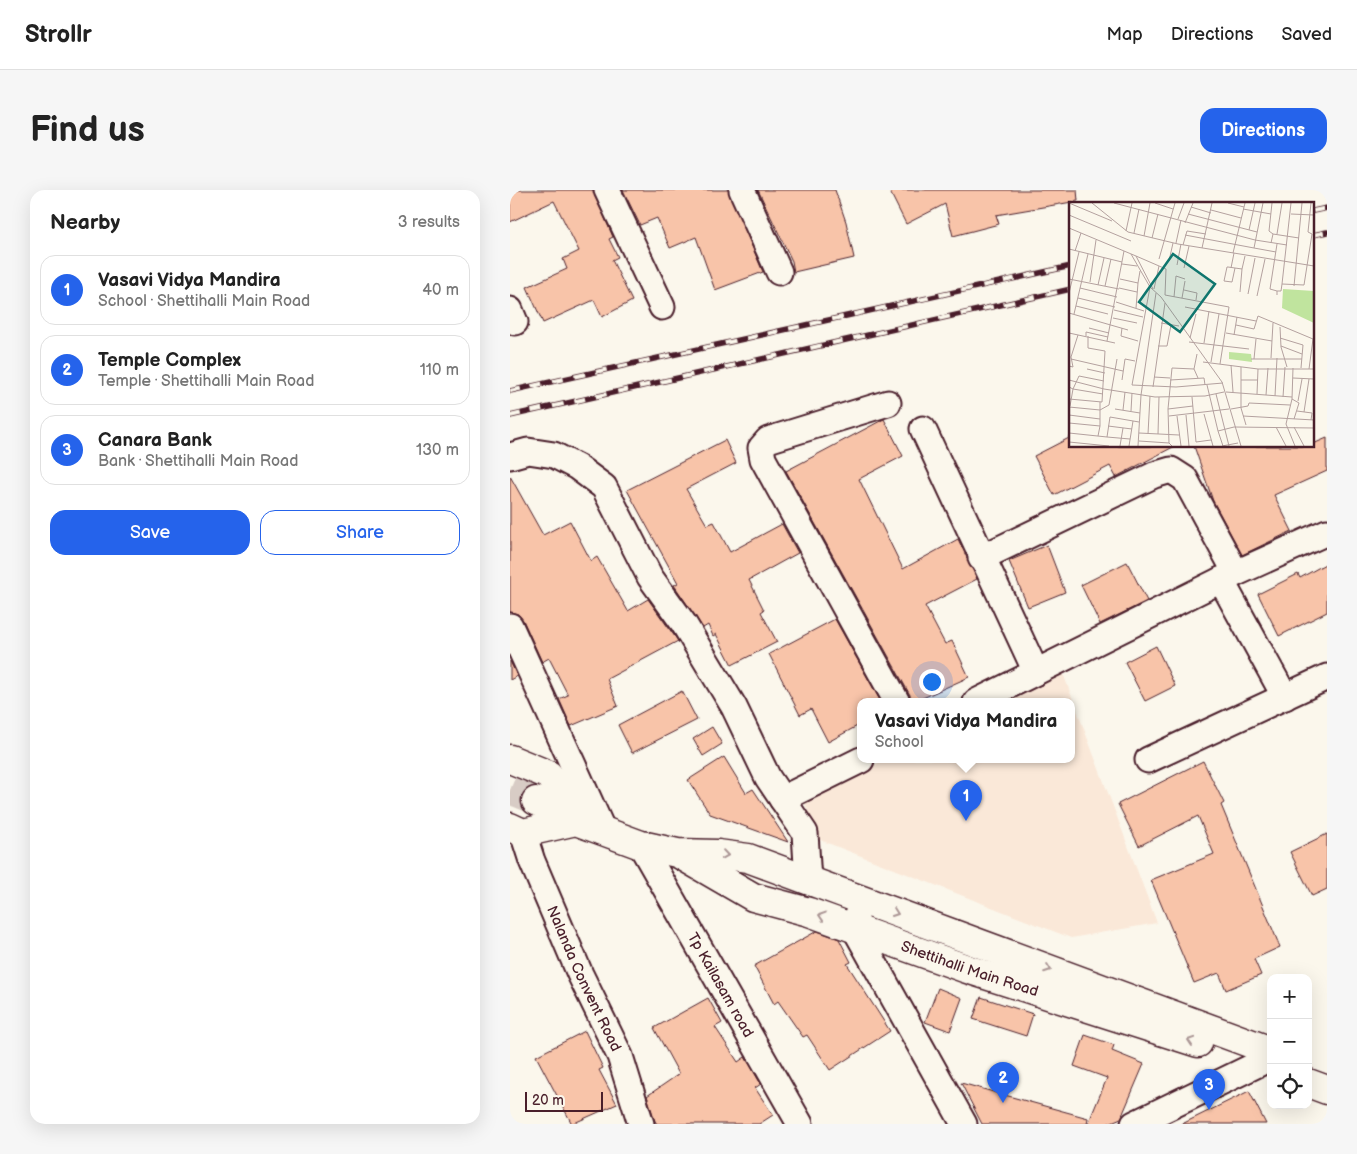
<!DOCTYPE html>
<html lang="en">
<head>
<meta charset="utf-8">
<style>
  body { margin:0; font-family:"Balsamiq Sans",sans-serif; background:#f6f6f6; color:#222 }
  .controls { position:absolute; right:15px; bottom:15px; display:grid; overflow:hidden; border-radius:10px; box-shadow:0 5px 20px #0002 }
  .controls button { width:45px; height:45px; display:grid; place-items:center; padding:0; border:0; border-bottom:1px solid #e0e0e0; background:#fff; color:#222; font:25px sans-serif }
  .scale { position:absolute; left:15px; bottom:12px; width:78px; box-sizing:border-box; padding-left:5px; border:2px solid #4a1f2b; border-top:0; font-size:14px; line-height:18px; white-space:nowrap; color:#4a1f2b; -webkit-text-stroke:4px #fbf7ec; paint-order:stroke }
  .you { position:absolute; left:421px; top:491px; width:18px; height:18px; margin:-12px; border:4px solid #fff; border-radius:50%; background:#1a73e8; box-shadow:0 0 0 8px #1a73e833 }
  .badge { display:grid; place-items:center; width:32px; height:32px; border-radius:50%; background:#2563eb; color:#fff; font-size:16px; font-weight:700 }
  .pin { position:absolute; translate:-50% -41px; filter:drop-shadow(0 1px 2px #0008) }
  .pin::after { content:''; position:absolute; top:26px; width:18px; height:15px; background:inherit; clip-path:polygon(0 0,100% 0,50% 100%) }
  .popup { position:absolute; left:347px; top:508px; width:218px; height:65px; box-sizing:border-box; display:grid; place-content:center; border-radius:10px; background:#fff; filter:drop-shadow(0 1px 4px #0005); font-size:16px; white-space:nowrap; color:#767676 }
  .popup b { font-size:19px; color:#222 }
  .popup::after { content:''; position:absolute; left:50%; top:100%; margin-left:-10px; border:10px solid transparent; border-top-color:#fff }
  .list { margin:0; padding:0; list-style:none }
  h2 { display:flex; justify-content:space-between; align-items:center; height:65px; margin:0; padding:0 20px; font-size:21px }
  h2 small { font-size:16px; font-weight:400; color:#767676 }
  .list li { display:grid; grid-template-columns:32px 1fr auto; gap:15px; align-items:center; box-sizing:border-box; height:70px; margin:0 10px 10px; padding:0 10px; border:1px solid #e0e0e0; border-radius:15px }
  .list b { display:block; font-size:19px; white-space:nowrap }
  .list p { margin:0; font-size:16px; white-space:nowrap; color:#767676 }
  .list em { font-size:16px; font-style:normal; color:#767676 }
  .actions { display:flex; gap:10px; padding:15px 20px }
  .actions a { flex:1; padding:11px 0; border:1px solid #2563eb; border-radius:15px; text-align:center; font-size:18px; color:#2563eb }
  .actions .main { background:#2563eb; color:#fff }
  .icon { flex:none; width:28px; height:28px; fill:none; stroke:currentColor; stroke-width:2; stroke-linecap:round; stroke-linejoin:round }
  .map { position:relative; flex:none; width:817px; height:934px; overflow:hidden; border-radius:15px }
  header { display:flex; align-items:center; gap:30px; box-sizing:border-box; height:70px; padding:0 25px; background:#fff; border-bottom:1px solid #e0e0e0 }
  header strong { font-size:24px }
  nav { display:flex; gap:28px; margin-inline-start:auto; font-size:18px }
  .intro { display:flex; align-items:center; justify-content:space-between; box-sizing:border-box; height:120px; padding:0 30px }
  h1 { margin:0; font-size:35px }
  .button { padding:12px 22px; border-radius:15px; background:#2563eb; color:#fff; font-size:18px; font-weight:700 }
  main { display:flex; gap:30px; padding:0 30px }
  aside { flex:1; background:#fff; border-radius:15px; box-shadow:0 5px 20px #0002 }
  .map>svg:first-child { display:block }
  .built { fill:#fae8d8 }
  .building { fill:#f8c4a9; stroke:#4a1f2b }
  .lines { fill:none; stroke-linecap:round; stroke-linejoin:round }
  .tertiary-tunnel { stroke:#d8ccc5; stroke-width:28; stroke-dasharray:28 14; stroke-linecap:butt }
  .minor-casing { stroke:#4a1f2b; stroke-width:29 }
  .tertiary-casing { stroke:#4a1f2b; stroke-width:31 }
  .secondary-casing { stroke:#4a1f2b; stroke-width:31 }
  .minor { stroke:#fbf7ec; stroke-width:25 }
  .tertiary { stroke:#fbf7ec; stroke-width:28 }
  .secondary { stroke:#fbf7ec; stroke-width:28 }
  .rail-casing { stroke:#4a1f2b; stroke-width:5.5 }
  .rail { stroke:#fbf7ec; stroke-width:4; stroke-dasharray:11; stroke-linecap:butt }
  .oneway { stroke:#ab9695 }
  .labels { text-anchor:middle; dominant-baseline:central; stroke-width:5; stroke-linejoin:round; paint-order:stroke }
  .street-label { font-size:15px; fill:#4a1f2b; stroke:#fbf7ec }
  .inset-road { fill:none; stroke:#b4a19f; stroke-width:1 }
  .view { fill:#0f766e; fill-opacity:0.15; stroke:#0f766e; stroke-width:2.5 }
  .inset-edge { fill:none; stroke:#4a1f2b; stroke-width:2.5 }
</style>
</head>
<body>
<header>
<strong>Strollr</strong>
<nav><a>Map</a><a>Directions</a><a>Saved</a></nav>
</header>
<div class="intro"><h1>Find us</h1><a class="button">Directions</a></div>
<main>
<aside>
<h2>Nearby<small>3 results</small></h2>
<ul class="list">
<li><span class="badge">1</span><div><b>Vasavi Vidya Mandira</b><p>School · Shettihalli Main Road</p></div><em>40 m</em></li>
<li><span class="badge">2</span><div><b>Temple Complex</b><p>Temple · Shettihalli Main Road</p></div><em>110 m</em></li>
<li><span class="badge">3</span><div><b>Canara Bank</b><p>Bank · Shettihalli Main Road</p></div><em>130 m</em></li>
</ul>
<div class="actions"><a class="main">Save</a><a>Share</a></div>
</aside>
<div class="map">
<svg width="817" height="934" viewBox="0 0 817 934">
  <rect width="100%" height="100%" fill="#fbf7ec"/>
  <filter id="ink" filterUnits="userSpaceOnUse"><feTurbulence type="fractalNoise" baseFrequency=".02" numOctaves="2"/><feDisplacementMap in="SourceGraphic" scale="10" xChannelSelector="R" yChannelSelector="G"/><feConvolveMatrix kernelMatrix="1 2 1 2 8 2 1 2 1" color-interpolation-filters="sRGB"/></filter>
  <g filter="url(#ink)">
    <path class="built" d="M 551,478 L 647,733 L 561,748 L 310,650 L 294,611 L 374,570 L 561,570 L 561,512 L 485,512 Z"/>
    <path class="building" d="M 0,0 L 83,0 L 103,47 L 99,49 L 108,67 L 102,70 L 122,111 L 92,127 L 84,110 L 33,133 L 17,97 L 57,79 L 53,69 L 69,61 L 44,11 L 0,32 Z
      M 113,0 L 218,0 L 253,82 L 205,100 L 186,47 L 160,58 L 147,28 L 130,35 Z
      M 248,0 L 325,0 L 336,32 L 344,68 L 284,82 L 282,71 Z
      M 379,0 L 567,0 L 568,11 L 486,25 L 489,34 L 443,46 L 435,14 L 396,34 Z
      M 374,229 L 393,266 L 349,289 L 393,379 L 448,349 L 467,389 L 415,416 L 435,454 L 442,451 L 459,487 L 404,512 L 401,512 L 400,505 L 276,281 Z
      M 561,247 L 561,256 L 665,256 L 606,287 L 600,276 L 544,305 L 524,266 Z
      M 817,248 L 817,281 L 764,305 L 782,341 L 732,365 L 703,311 L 684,256 L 803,256 L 803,254 Z
      M 215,250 L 226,273 L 176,299 L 197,335 L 204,332 L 220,362 L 272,334 L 288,363 L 239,390 L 254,420 L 251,422 L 267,452 L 222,475 L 206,444 L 203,446 L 198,435 L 193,438 L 164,395 L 168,393 L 117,300 Z
      M 0,286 L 33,345 L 60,331 L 81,371 L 87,367 L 118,421 L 138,409 L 168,451 L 97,489 L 108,516 L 61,536 L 49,509 L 58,505 L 39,468 L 32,472 L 13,430 L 8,424 L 0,422 Z
      M 537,355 L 555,402 L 518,417 L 499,371 Z
      M 617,372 L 637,411 L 590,434 L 571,395 Z
      M 817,373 L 817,422 L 769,446 L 748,404 L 788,384 L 790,388 Z
      M 325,429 L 371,512 L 351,512 L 351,534 L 318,552 L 301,519 L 290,525 L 259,464 Z
      M 646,456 L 665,496 L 635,511 L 615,472 Z
      M 0,471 L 7,486 L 0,490 Z
      M 172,501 L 187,530 L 122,563 L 108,535 Z
      M 202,537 L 212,554 L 193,566 L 183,549 Z
      M 214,567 L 236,603 L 243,599 L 278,652 L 200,624 L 178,590 Z
      M 693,571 L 714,613 L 711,615 L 770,757 L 744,769 L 751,785 L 716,800 L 709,783 L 684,793 L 641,690 L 704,664 L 688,626 L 629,656 L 608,614 Z
      M 817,644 L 817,699 L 802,706 L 780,662 Z
      M 307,741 L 329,749 L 341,772 L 337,774 L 380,841 L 320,880 L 297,845 L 293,847 L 268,811 L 264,814 L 244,776 Z
      M 428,798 L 452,808 L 440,841 L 415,832 Z
      M 471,807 L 523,824 L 516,846 L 463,829 Z
      M 198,808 L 212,833 L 205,837 L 228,872 L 235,867 L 251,894 L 245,898 L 263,925 L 249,934 L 147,934 L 145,931 L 137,906 L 169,884 L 144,838 Z
      M 75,841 L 93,878 L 89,880 L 107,914 L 62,934 L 26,866 Z
      M 575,845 L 604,855 L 602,861 L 634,874 L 611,928 L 597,934 L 578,934 L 597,888 L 564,876 Z
      M 451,893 L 578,928 L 577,934 L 472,934 Z
      M 739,901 L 756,934 L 672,934 Z"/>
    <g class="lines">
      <path class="tertiary-tunnel" d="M 0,600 L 26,611"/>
      <g class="minor-casing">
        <g id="minor">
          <path d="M 97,0 L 152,117"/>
          <path d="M 232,0 L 269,82"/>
          <path d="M 0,120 L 5,132"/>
          <path d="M 378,213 L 258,250 L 251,258 L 253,269 L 387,512"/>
          <path d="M 413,239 L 526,482"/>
          <path d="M 0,266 L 18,261 L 44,265 L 67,277 L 94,297 L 140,387 L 174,434 L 224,517 L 258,588 L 295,643 L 298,691"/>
          <path d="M 471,368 L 644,285 L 661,280 L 675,289 L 726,383"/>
          <path d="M 711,390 L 775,507"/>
          <path d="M 0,436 L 93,641"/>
          <path d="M 466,512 L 711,390 L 817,342"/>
          <path d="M 638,570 L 817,487"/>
          <path d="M 272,609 L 351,570"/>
          <path id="s1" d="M 13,643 L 22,671 L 70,784 L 110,866 L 131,934"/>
          <path id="s2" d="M 131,655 L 290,934"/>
          <path d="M 346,728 L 344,737 L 454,934"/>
          <path d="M 624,934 L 750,873"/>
        </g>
      </g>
      <g class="tertiary-casing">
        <path id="tertiary" d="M 26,611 L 66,631"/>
      </g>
      <g class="secondary-casing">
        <g id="secondary">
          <path d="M 0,569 L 39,585 L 66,631"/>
          <path d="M 0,637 L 13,643 L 66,631 L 131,655 L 167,663 L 208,664 L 238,668 L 761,861"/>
          <path id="s3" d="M 169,664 L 243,707 L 299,722 L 457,779 L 688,853"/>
          <path d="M 798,893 L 817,900"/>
        </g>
      </g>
      <use href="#minor" class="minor"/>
      <use href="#tertiary" class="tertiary"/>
      <use href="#secondary" class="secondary"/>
      <g class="rail-casing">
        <path id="rail" d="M 803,21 L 817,18
          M 803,45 L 817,42
          M 0,201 L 561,76
          M 0,226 L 561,99"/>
      </g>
      <use href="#rail" class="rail"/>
    </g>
    <defs><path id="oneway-chevron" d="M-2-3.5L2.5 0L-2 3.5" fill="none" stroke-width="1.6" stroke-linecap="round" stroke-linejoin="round" transform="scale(1.25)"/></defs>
    <g class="oneway">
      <use href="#oneway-chevron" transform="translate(215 665) rotate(8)"/>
      <use href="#oneway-chevron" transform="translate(385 723) rotate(20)"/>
      <use href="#oneway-chevron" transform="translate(312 726) rotate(-162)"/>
      <use href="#oneway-chevron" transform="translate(538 779) rotate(20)"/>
      <use href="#oneway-chevron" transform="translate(681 851) rotate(-162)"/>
    </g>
  </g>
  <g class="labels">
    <g class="street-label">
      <text stroke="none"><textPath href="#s3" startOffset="314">Shettihalli Main Road</textPath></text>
      <text stroke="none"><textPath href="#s1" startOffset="158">Nalanda Convent Road</textPath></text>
      <text stroke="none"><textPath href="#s2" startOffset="161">Tp Kailasam road</textPath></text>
    </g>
  </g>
  <g transform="translate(559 12)">
    <rect width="245" height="245" fill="#fbf7ec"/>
    <path d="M 214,87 L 245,89 L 245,121 L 213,106 ZM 160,150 L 182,152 L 183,160 L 160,157 Z" fill="#c0e49e"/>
    <path class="inset-road" d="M 0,1 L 43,19M 23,1 L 59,30 L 109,42 L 245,64M 45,1 L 186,38 L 218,43M 86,1 L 104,7M 159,1 L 175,5M 194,1 L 185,46 L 207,50M 122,5 L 142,11M 174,7 L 202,12M 142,8 L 172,16M 119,12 L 188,30M 222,12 L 245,13M 0,13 L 62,39M 109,17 L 115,1M 116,21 L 124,1M 0,26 L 67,54 L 84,87M 180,28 L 186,1M 57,29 L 63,1M 65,31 L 70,7M 204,32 L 230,36M 208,32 L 213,1M 116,33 L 185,46M 75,34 L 81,1M 83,36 L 89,12M 107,41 L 112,18M 202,41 L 204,32 L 200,29 L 203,1M 114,43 L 118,29 L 137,32M 133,46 L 143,1M 0,47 L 53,60M 6,49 L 12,31M 164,51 L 176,1M 62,52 L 81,85 L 92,95 L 153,180 L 172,244M 67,54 L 97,67 L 96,93M 90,57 L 106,1M 100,59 L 104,41M 53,62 L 68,64M 108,63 L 112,42M 115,66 L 120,44M 162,66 L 165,51M 166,66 L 163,80 L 155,79 L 158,65 L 159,65 L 173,67 L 176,54M 0,77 L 50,87M 51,77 L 69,81 L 71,69M 21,80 L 27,38M 213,82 L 235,83 L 243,32 L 239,30 L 242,1M 29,83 L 35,56M 36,84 L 42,57M 225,84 L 233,1M 81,85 L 63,183 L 107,185 L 154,181M 11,86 L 48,95M 50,86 L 68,90M 85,87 L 90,64M 115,88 L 128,91 L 127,98M 208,89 L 212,89 L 213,82 L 222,1M 171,90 L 173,67M 0,91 L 10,50M 179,92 L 186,56M 96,93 L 160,105 L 151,162M 208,93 L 208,89 L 201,87 L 208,42M 188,94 L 196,57M 105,95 L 107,74 L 116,77M 9,96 L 46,105M 113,96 L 116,79M 47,100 L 75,109M 7,104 L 39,112M 116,105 L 187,119M 67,106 L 69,81M 45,108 L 74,115M 0,111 L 59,128M 5,112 L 19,52M 44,116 L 68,121M 92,121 L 110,124M 167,123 L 185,127 L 189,114 L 244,137 L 240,167M 211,125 L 212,145 L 218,165M 20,126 L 40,131M 53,126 L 52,134 L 69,139M 0,131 L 46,141M 157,131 L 203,139M 165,133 L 168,115M 17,134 L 17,130 L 39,135M 121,136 L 127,112M 211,136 L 234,143 L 232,166M 38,139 L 55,49M 120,140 L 180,147M 135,141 L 140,109M 89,144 L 98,144 L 102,123M 212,144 L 233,152M 128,152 L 125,167 L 129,176M 202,156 L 204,121M 2,157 L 54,169M 182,157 L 233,157M 185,157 L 187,137M 134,160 L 189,167 L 245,167M 142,160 L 150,112M 162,163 L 164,190M 0,164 L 4,165 L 2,155 L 9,133M 172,165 L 172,206 L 177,223M 224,166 L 223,197 L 217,222 L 226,244M 18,167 L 36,171M 85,175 L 101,176M 224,176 L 245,177M 0,178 L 35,187 L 86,195 L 136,194 L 155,190M 53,178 L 56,157 L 66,159M 101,178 L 135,176 L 136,183M 172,178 L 189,178M 138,183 L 149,229M 0,185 L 4,187 L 10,174 L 35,179M 84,185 L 96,101M 157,190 L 223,195M 147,192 L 160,244M 188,192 L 189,167M 197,193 L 199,166M 206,194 L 208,156M 123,195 L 127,240 L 142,238M 214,195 L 216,165M 0,197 L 33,200 L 36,149 L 19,146 L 19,134M 223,197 L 230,201 L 225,217M 229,199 L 233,177M 1,204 L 4,187 L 34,192M 0,205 L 31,208 L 40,203 L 48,157M 46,207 L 71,211M 99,207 L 124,204M 162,207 L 179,204 L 180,201 L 221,203M 54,208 L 56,190M 62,209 L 63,191M 228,209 L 243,211 L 242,218M 235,210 L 240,177M 135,212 L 144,244M 0,213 L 31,217M 117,213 L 120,244M 100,214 L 160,207M 108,214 L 112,244M 174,214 L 245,218M 0,221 L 31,224 L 29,234M 31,224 L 31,200M 39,224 L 63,227M 207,225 L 217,244M 225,225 L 235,244M 0,231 L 38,235 L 41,215 L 70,220M 70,231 L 110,233M 79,232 L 81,194M 89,232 L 90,195M 38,235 L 61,237M 70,239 L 100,241M 0,240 L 40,244M 51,244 L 54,226M 60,244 L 64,219M 69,244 L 72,193 L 87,91M 103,244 L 100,241 L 99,207 L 103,166 L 125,167M 153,244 L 169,241M 154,244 L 149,229 L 165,225 L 245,226"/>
    <path class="view" d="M 104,52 L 146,82 L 111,130 L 70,100 Z"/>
    <rect width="245" height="245" class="inset-edge"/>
  </g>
</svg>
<div class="controls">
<button>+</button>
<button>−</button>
<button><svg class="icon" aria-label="locate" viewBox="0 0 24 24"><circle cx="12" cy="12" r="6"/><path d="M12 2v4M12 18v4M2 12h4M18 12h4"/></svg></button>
</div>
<div class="scale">20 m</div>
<div class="you"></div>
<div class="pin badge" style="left:456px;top:631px">1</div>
<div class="popup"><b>Vasavi Vidya Mandira</b>School</div>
<div class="pin badge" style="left:493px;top:913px">2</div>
<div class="pin badge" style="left:699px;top:920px">3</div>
</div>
</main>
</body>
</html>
